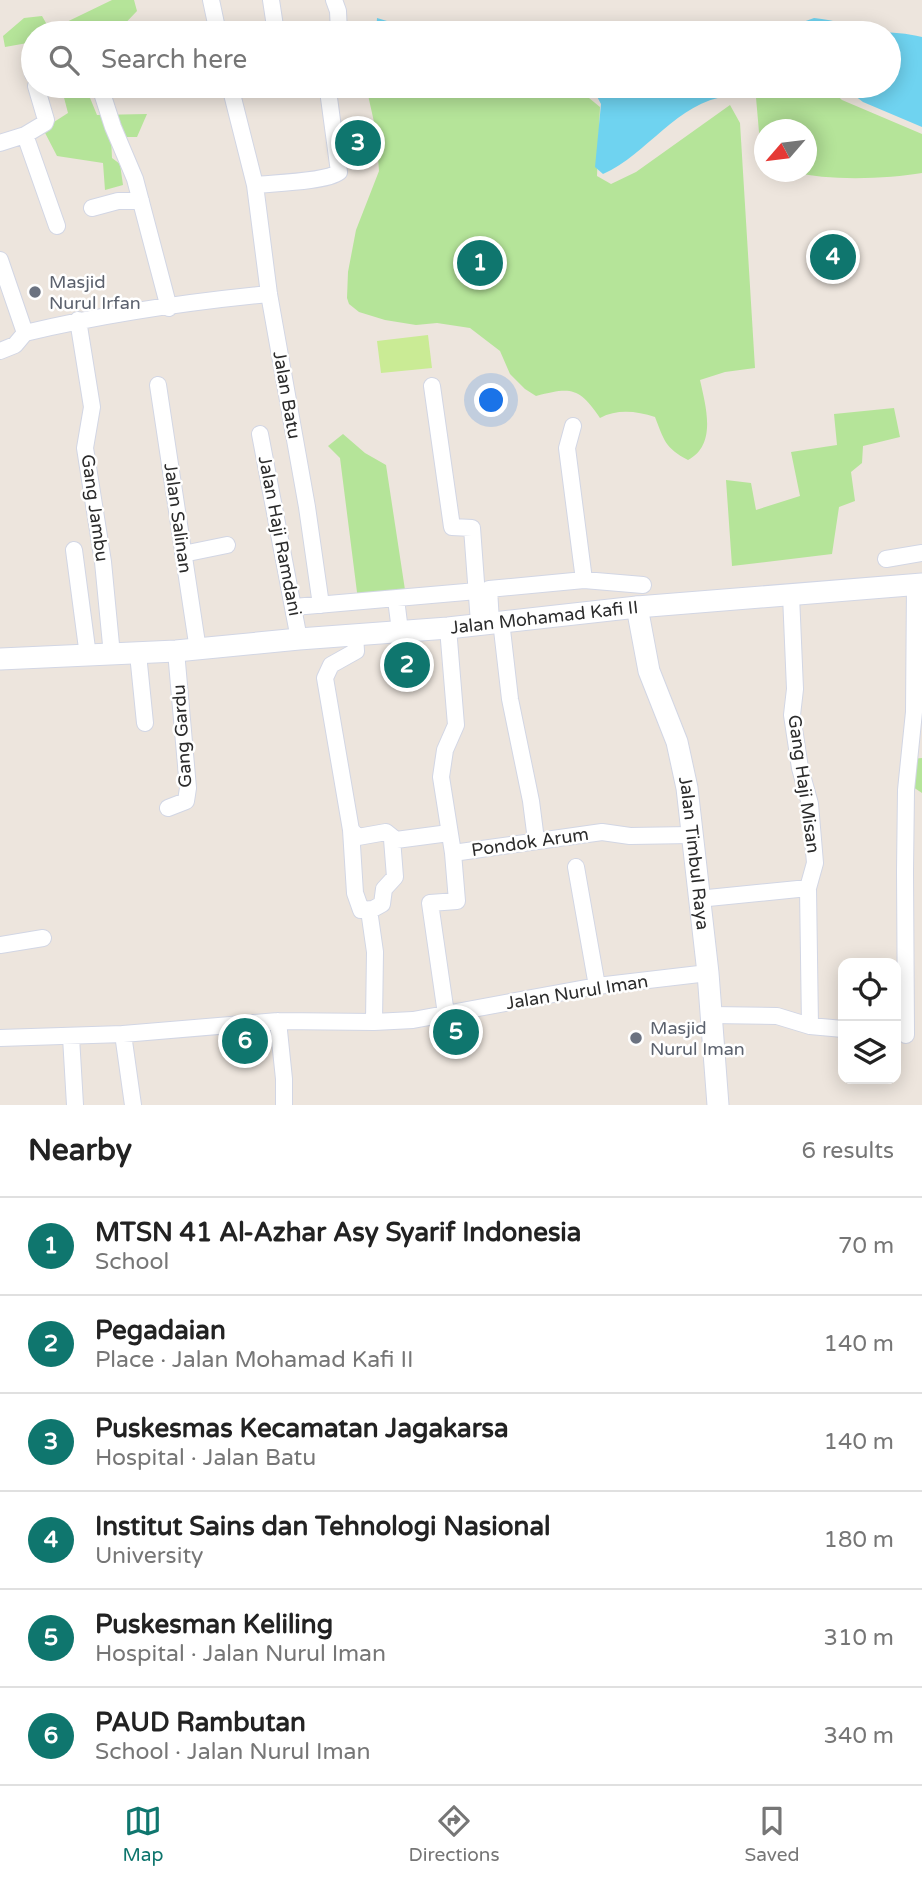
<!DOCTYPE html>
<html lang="en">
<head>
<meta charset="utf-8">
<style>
  body { margin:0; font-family:"Varela Round",sans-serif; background:#f2f2f2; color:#222 }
  .controls { position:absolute; right:21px; bottom:21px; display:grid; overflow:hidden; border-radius:14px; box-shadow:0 4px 18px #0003 }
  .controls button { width:63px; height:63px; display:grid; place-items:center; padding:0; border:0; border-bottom:2px solid #e0e0e0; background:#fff; color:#222; font:35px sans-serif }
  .compass { position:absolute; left:754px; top:119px; width:63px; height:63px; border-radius:50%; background:#fff; box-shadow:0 4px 18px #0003; rotate:242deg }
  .you { position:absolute; left:492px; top:401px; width:24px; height:24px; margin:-18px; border:5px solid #fff; border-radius:50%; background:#1a73e8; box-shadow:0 0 0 10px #1a73e833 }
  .badge { display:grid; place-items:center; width:46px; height:46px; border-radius:50%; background:#0f766e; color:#fff; font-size:23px; font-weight:700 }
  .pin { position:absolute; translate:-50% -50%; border:4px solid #fff; box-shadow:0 2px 7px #0006 }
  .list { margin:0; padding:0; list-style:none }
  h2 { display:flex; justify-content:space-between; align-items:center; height:91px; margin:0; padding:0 28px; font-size:30px }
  h2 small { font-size:23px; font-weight:400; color:#767676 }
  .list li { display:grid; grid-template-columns:46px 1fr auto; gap:21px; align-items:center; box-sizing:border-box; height:98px; padding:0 28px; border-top:2px solid #e0e0e0 }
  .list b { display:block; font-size:26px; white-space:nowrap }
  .list p { margin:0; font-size:23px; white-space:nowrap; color:#767676 }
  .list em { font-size:23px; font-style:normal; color:#767676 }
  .icon { flex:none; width:38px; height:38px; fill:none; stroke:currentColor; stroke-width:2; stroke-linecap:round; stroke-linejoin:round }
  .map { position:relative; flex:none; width:922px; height:1105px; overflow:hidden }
  .search { position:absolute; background:#fff; box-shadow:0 4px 18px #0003; left:21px; right:21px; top:21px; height:77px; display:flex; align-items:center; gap:18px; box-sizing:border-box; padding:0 24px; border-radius:38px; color:#767676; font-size:26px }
  .sheet { height:679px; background:#fff }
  nav { display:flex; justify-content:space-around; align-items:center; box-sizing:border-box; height:98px; border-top:2px solid #e0e0e0; background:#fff; font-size:19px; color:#767676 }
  nav a { display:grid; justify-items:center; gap:4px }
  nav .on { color:#0f766e }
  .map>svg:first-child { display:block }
  .green { fill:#b5e499 }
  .pitch { fill:#caeb95 }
  .water { fill:#6fd3f0 }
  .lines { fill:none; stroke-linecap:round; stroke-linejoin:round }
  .street-casing { stroke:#d2d6e4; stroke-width:18 }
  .secondary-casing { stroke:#d2d6e4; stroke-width:23 }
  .street { stroke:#fff; stroke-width:16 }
  .secondary { stroke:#fff; stroke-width:21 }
  .worship-dot { fill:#6b7280; stroke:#fff; stroke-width:2.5 }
  .labels { text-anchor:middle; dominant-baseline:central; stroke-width:5; stroke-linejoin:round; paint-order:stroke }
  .worship-label { font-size:18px; fill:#5b616d; stroke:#fff; text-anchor:start }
  .street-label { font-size:18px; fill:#2b2b2b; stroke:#fff }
</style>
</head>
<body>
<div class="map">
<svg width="922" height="1105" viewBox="0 0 922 1105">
  <rect width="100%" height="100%" fill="#ede5dd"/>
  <path class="green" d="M 112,0 L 134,0 L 137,11 L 116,33 L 33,33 L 33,42 L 5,47 L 3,36 L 24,18 L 42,16 L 50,30 Z
    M 61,86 L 81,86 L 88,93 L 97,115 L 147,114 L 137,137 L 111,137 L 112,158 L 120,164 L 123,185 L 105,190 L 103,163 L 57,156 L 43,129 L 68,113 Z
    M 366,86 L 505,86 L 523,90 L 550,86 L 589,98 L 600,107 L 597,176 L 611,184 L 636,172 L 730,105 L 740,123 L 755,368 L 725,372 L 700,380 C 706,407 717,445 688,460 C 665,448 664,440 655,417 C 636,411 617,409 600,418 C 579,387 571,387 536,396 L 525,389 L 510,374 L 500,351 L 470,328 L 437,323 L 416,325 L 385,320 L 359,312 L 349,304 L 347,298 L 348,272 L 356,230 L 379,171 L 376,131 Z
    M 755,86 L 827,86 L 842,100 L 922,134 L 922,173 C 888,179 827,181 794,172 L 806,172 L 806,130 L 764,130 L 764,145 L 759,132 Z
    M 894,408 L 900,437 L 863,446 L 862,463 L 851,472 L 855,501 L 839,507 L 832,554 L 732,566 L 726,480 L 751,483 L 756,510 L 800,496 L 791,452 L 837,445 L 834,414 Z
    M 343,434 L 365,453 L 386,465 L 407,603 L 359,608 L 340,458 L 328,446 Z
    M 922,758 L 922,793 L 913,787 L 911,759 Z"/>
  <path class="pitch" d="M 428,335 L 432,368 L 381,373 L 377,341 Z"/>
  <path class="water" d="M 377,18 L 427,33 L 376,33 Z
    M 814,18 C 835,20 855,27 876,31 C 892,33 907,33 922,37 L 922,127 L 863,102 L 842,86 L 889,86 L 889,33 L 804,33 L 802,28 L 803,22 Z
    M 573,86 L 727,86 L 728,96 C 677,102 648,154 603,174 L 595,167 L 601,104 L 594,91 Z"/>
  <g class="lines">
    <g class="street-casing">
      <path id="street" d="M 211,0 L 218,33
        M 271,0 L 276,33
        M 334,0 L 338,11 L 339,33
        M 32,70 L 33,74
        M 102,86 L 102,93 L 113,127 L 135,179 L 169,308
        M 230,86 L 255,185 L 269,294 L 307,507 L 321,605
        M 25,135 L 57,226
        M 0,143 L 25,135 L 45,123 L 46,120 L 36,86
        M 255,185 C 273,183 326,182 339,172 L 329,98
        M 92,208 L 118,201 L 141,201
        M 0,260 L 25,333
        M 78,320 L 92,407 L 85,448 L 103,562 L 112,655
        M 25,333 C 105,314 187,302 269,294
        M 0,351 L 15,345 L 25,333
        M 158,385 L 198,650
        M 432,386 L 452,527 L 472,528 L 479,623
        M 260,434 L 299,639
        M 74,550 L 88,656
        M 183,554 L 227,545
        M 886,559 L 922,553
        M 584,580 L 643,585
        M 791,595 L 795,689 L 792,715 L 800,768 L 810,804 L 815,863 L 808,888 L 810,1026
        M 396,599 L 400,631
        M 294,607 L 477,591
        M 501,621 L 510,699 L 531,801 L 536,840
        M 491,622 L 489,589 L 584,580 L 567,448 L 573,426
        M 355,634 L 356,651 L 331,665 L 325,678 L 351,830 L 358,837 L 386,832 L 396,840 L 449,833
        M 138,654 L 145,723
        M 168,808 L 186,801 L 188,788 L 176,651
        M 351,830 L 355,893 L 361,910 L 373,909 L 382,904 L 384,889 L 395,877 L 392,839
        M 453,853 L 602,832 L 630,836 L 691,835
        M 576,867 L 597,986
        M 698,899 L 808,888
        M 369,910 L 375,952 L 374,1022
        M 0,945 L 43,938
        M 446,1014 L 430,903 L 457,901 L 453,853 L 441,777 L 445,750 L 456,725 L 448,628
        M 711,1015 L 777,1016 L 810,1026 L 843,1029
        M 278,1021 L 284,1079 L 284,1105
        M 123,1034 L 133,1105
        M 906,1035 L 905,871 L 906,790 L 914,712 L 915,585
        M 71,1037 L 75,1105
        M 0,1038 L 123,1034 L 278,1021 L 374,1022 L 413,1020 L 597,986 L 708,973"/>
    </g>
    <g class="secondary-casing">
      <g id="secondary">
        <path id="s1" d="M 637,607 L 649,671 L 677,742 L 687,788 L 708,973 L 718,1105"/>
        <path id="s2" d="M 0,659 L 176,651 L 299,639 L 448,628 L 637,607 L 922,584"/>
      </g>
    </g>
    <use href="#street" class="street"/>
    <use href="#secondary" class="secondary"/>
  </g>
  <g class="worship-dot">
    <circle cx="35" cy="292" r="7"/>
    <circle cx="636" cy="1038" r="7"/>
  </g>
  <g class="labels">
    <g class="worship-label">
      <text x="49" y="282">Masjid<tspan x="49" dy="21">Nurul Irfan</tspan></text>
      <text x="650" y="1028">Masjid<tspan x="650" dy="21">Nurul Iman</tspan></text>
    </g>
    <g class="street-label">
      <text transform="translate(287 395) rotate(80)">Jalan Batu</text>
      <text transform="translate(95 508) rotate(82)">Gang Jambu</text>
      <text transform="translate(178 518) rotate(82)">Jalan Salinan</text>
      <text transform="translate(280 536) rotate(79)">Jalan Haji Ramdani</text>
      <text stroke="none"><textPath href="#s2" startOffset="546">Jalan Mohamad Kafi II</textPath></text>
      <text transform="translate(182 736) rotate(-94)">Gang Gardu</text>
      <text transform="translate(804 784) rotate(82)">Gang Haji Misan</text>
      <text transform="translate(530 842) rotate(-8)">Pondok Arum</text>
      <text stroke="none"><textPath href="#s1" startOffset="254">Jalan Timbul Raya</textPath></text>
      <text transform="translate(577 992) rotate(-9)">Jalan Nurul Iman</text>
    </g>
  </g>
</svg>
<div class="controls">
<button><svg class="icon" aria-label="locate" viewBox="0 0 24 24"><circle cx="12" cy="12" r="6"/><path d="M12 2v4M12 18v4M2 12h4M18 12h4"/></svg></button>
<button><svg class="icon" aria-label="layers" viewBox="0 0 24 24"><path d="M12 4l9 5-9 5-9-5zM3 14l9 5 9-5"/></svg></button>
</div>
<svg class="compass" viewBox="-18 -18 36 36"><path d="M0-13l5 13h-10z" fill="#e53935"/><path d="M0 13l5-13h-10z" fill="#767676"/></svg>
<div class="you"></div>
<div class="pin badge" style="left:480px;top:263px">1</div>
<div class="pin badge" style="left:407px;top:665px">2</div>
<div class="pin badge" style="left:358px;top:143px">3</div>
<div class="pin badge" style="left:833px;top:257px">4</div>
<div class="pin badge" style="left:456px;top:1032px">5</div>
<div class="pin badge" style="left:245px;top:1041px">6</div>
<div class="search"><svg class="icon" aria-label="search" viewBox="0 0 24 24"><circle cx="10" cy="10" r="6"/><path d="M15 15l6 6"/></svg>Search here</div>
</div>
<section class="sheet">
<h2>Nearby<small>6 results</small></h2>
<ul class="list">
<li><span class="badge">1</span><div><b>MTSN 41 Al-Azhar Asy Syarif Indonesia</b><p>School</p></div><em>70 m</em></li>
<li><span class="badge">2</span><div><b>Pegadaian</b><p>Place · Jalan Mohamad Kafi II</p></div><em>140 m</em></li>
<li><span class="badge">3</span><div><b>Puskesmas Kecamatan Jagakarsa</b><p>Hospital · Jalan Batu</p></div><em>140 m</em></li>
<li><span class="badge">4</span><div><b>Institut Sains dan Tehnologi Nasional</b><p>University</p></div><em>180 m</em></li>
<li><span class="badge">5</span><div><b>Puskesman Keliling</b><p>Hospital · Jalan Nurul Iman</p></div><em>310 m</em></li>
<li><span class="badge">6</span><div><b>PAUD Rambutan</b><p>School · Jalan Nurul Iman</p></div><em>340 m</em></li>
</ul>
</section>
<nav>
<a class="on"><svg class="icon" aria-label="map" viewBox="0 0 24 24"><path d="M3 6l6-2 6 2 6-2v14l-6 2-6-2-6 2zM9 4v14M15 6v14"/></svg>Map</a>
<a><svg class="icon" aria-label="directions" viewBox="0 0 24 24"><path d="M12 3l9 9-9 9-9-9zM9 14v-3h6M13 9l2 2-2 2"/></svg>Directions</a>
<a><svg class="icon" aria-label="saved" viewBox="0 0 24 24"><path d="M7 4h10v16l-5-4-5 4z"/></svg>Saved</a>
</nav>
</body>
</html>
